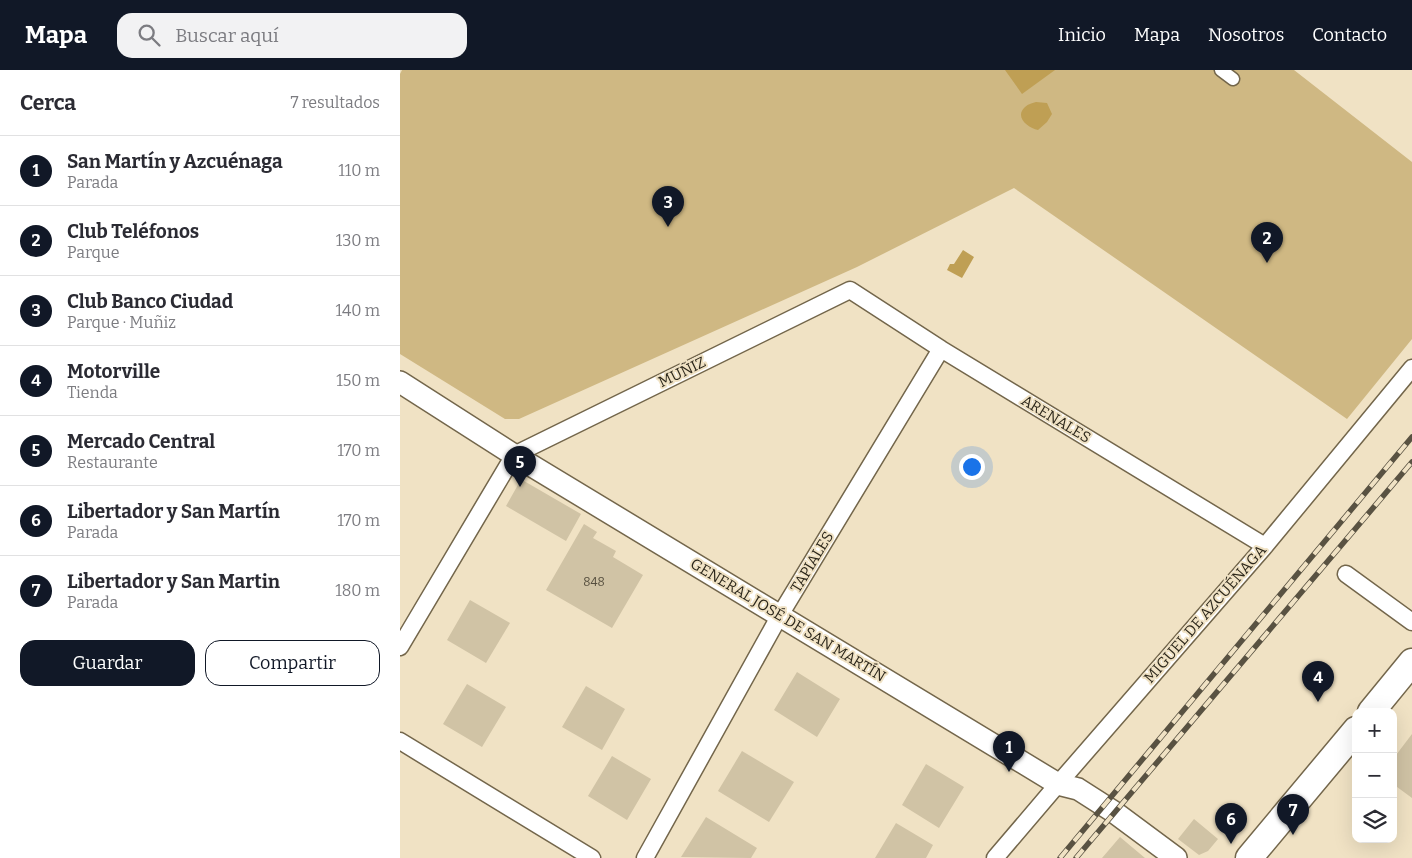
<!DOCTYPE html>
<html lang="es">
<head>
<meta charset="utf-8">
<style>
  body { margin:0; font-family:Bitter,serif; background:#f2f2f3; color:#2b2b33 }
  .controls { position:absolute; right:15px; bottom:15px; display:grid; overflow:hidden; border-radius:10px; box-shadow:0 5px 20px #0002 }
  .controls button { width:45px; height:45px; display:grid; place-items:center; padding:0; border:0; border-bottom:1px solid #e1e1e2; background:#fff; color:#2b2b33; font:25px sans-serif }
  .you { position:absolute; left:571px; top:396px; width:18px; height:18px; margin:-12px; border:4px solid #fff; border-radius:50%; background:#1a73e8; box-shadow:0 0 0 8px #1a73e833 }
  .badge { display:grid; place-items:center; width:32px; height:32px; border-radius:50%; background:#111827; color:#fff; font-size:16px; font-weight:700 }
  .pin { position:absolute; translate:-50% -41px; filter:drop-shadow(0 1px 2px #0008) }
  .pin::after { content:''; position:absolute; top:26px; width:18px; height:15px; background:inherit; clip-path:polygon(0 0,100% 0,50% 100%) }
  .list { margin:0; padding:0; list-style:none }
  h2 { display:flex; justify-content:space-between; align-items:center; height:65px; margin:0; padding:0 20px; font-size:21px }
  h2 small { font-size:16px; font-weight:400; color:#7c7c81 }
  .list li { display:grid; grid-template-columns:32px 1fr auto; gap:15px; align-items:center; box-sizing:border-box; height:70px; padding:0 20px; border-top:1px solid #e1e1e2 }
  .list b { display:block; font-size:19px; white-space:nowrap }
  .list p { margin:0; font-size:16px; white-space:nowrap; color:#7c7c81 }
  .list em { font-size:16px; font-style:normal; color:#7c7c81 }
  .actions { display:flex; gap:10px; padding:15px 20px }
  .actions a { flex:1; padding:11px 0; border:1px solid #111827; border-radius:15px; text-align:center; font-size:18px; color:#111827 }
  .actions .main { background:#111827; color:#fff }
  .icon { flex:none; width:28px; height:28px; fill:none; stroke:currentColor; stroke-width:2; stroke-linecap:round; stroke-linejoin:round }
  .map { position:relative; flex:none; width:1012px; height:788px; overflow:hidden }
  header { display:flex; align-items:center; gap:30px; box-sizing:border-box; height:70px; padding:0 25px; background:#111827; color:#fff }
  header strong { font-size:24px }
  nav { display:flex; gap:28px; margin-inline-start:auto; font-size:18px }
  .search { width:350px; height:45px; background:#f2f2f3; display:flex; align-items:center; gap:12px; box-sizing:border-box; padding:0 18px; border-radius:15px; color:#7c7c81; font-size:19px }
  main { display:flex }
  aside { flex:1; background:#fff }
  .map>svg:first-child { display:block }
  .green { fill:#cfb883 }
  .water { fill:#bf9f54 }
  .building { fill:#d0c3a5 }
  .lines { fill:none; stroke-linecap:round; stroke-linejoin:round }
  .pedestrian-casing { stroke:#73664b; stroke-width:15 }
  .minor-casing { stroke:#73664b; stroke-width:19 }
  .tertiary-casing { stroke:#73664b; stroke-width:24 }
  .primary-casing { stroke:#73664b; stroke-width:29 }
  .pedestrian { stroke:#fff; stroke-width:12 }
  .minor { stroke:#fff; stroke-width:16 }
  .tertiary { stroke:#fff; stroke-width:21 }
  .primary { stroke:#fff; stroke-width:26 }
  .rail-casing { stroke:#595242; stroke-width:5.5 }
  .rail { stroke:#f0e2c4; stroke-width:4; stroke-dasharray:11; stroke-linecap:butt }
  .labels { text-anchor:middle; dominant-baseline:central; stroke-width:4; stroke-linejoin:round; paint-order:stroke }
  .number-label { font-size:12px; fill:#554e3e }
  .street-label { font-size:15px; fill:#2c271b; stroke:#f0e2c4 }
</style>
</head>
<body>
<header>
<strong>Mapa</strong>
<div class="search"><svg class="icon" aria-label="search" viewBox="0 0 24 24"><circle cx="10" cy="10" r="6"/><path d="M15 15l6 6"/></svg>Buscar aquí</div>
<nav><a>Inicio</a><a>Mapa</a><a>Nosotros</a><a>Contacto</a></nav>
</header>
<main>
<aside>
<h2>Cerca<small>7 resultados</small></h2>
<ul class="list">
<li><span class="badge">1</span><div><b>San Martín y Azcuénaga</b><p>Parada</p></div><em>110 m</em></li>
<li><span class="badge">2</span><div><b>Club Teléfonos</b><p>Parque</p></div><em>130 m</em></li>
<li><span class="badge">3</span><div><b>Club Banco Ciudad</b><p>Parque · Muñiz</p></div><em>140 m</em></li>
<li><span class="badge">4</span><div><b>Motorville</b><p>Tienda</p></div><em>150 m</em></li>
<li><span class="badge">5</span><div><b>Mercado Central</b><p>Restaurante</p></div><em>170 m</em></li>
<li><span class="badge">6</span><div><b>Libertador y San Martín</b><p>Parada</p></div><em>170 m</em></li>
<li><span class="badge">7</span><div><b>Libertador y San Martin</b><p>Parada</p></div><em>180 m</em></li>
</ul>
<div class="actions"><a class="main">Guardar</a><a>Compartir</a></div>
</aside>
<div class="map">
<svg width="1012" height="788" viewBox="0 0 1012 788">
  <rect width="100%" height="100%" fill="#f0e2c4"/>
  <path class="green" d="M 2,0 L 894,0 L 1012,92 L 1012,269 L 947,349 L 614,118 L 457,197 L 119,349 L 105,349 L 0,284 L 0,4 Z"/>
  <path class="water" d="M 605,0 L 655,0 L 622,24 Z
    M 636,32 L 647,33 L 652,44 L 647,52 L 638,60 C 628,58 614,47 625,37 C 628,34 633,33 636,32 Z
    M 563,180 L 574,187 L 562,208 L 547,200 L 550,194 L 554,194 Z"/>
  <path class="building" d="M 124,411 L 181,444 L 166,471 L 106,436 L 119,413 Z
    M 184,454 L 197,462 L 193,468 L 216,481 L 213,487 L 243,505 L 212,558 L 146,520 Z
    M 70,530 L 110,553 L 86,593 L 47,570 Z
    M 397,602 L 440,629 L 417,667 L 374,640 Z
    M 67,614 L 106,637 L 82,677 L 43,654 Z
    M 186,616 L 225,639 L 202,680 L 162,657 Z
    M 1012,664 L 1012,728 L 993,714 L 993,689 Z
    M 342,681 L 394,712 L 369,752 L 318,721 Z
    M 212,686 L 251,709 L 227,750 L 188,726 Z
    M 526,694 L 564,717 L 539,758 L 502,735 Z
    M 306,747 L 357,778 L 351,788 L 281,787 Z
    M 794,749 L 818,769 L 808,781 L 799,785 L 778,769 Z
    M 496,753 L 533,775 L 526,788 L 475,788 Z
    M 720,767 L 745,788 L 702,788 Z"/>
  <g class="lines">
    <g class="pedestrian-casing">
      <path id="pedestrian" d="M 821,0 L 833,9"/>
    </g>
    <g class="minor-casing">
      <path id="minor" d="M 946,504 L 1012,552
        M 0,577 L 114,385 L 450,220 L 541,279 L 865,476
        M 0,671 L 192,788
        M 245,788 L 380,545 L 541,279
        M 595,788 L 658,714 L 865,476 L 1012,298"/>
    </g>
    <g class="tertiary-casing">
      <path id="tertiary" d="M 0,312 L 114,385 L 658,714 L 678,719 L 714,742 L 776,788"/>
    </g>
    <g class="primary-casing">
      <path id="primary" d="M 971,642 L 1012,592
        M 849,788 L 956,660"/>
    </g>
    <use href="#pedestrian" class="pedestrian"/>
    <use href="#minor" class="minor"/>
    <use href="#tertiary" class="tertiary"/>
    <use href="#primary" class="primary"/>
    <g class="rail-casing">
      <path id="rail" d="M 660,788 L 1012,367
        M 676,788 L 1012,392"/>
    </g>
    <use href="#rail" class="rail"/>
  </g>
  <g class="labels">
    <g class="number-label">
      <text x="194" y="512">848</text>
    </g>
    <g class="street-label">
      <text transform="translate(282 302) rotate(-26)">MUÑIZ</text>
      <text transform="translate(656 349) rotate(31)">ARENALES</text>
      <text transform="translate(412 492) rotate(-59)">TAPIALES</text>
      <text transform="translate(805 544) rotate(-49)">MIGUEL DE AZCUÉNAGA</text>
      <text transform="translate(388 550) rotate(31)">GENERAL JOSÉ DE SAN MARTÍN</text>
    </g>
  </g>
</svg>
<div class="controls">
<button>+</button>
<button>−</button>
<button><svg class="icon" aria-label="layers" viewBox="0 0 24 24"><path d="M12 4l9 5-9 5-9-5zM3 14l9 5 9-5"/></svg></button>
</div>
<div class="you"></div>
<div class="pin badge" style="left:609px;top:702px">1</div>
<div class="pin badge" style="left:867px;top:193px">2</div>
<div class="pin badge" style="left:268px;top:157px">3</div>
<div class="pin badge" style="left:918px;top:632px">4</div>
<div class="pin badge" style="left:120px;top:417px">5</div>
<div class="pin badge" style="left:831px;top:774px">6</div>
<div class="pin badge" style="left:893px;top:765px">7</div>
</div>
</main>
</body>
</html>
